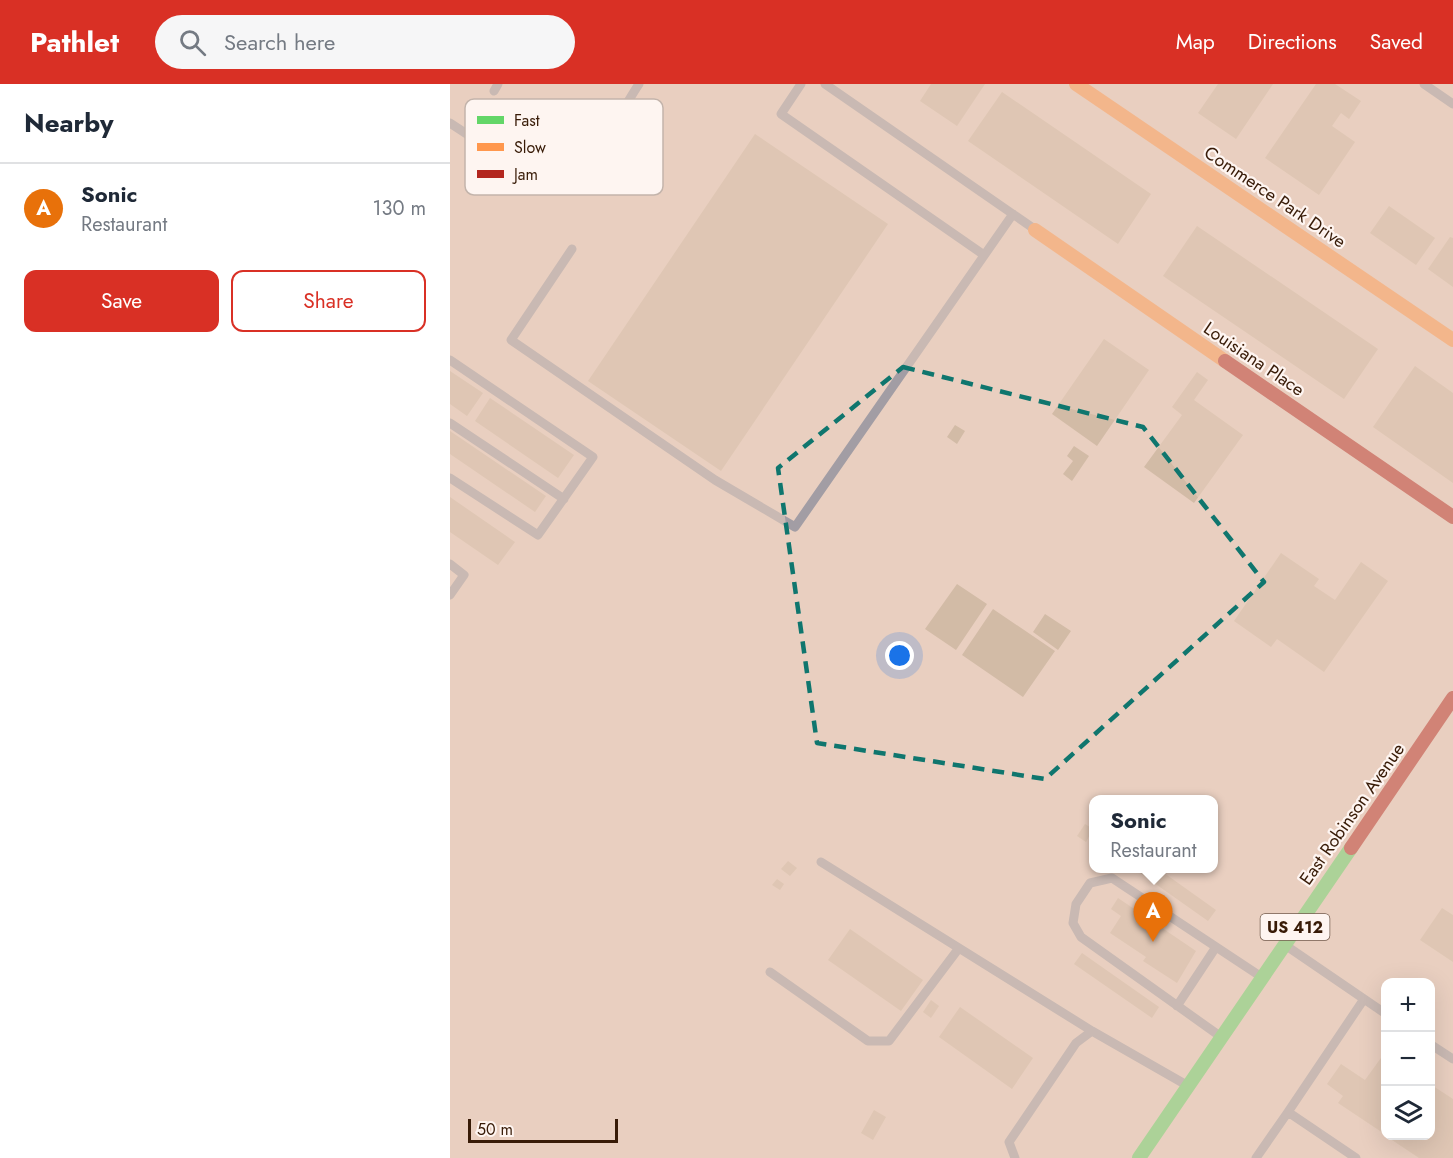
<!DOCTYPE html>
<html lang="en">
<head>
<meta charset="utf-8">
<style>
  body { margin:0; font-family:Jost,sans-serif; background:#f6f6f7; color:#1f2937 }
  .controls { position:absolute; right:18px; bottom:18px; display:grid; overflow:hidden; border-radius:12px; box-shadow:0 6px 24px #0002 }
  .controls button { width:54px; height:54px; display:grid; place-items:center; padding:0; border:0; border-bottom:2px solid #e0e1e3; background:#fff; color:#1f2937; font:30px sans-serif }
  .scale { position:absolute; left:18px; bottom:15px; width:150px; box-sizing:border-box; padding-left:6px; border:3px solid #381b07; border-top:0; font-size:16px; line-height:21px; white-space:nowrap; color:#381b07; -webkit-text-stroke:4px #fef5f1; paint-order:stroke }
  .you { position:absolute; left:450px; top:572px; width:21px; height:21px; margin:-15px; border:4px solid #fff; border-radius:50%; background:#1a73e8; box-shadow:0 0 0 9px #1a73e833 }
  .badge { display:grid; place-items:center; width:39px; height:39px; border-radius:50%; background:#d93025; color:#fff; font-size:20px; font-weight:700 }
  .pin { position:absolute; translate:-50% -50px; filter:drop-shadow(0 2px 3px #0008) }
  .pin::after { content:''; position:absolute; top:32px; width:21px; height:18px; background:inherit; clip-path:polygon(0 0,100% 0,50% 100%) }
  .popup { position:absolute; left:639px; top:711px; width:129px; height:78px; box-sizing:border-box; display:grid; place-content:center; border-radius:12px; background:#fff; filter:drop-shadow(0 2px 4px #0005); font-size:20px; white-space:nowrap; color:#747a83 }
  .popup b { font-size:22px; color:#1f2937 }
  .popup::after { content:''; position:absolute; left:50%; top:100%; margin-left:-12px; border:12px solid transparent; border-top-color:#fff }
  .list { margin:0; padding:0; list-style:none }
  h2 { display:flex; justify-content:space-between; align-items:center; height:78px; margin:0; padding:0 24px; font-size:26px }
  h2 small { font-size:20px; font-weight:400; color:#747a83 }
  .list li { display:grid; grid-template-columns:39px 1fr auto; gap:18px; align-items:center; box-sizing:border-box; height:90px; padding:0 24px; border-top:2px solid #e0e1e3 }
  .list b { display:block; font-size:22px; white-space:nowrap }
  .list p { margin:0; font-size:20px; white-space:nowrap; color:#747a83 }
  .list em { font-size:20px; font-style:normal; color:#747a83 }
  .actions { display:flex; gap:12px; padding:18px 24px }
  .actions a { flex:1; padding:14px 0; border:2px solid #d93025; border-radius:12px; text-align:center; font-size:21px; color:#d93025 }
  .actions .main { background:#d93025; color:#fff }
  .icon { flex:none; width:33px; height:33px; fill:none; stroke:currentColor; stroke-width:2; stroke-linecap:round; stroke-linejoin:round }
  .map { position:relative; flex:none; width:1003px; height:1074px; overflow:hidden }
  header { display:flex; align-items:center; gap:36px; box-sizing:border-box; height:84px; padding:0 30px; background:#d93025; color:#fff }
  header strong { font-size:28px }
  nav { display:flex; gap:33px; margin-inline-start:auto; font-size:21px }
  .search { width:420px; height:54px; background:#f6f6f7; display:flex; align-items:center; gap:15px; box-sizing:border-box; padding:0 21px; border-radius:33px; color:#747a83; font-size:22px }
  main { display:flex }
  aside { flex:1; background:#fff }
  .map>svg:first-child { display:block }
  .building { fill:#d2bba6 }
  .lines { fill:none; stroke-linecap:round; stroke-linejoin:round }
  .lane { stroke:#a29da4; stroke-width:9 }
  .fast { stroke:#63d668; stroke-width:14 }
  .slow { stroke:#ff974d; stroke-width:14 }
  .jam { stroke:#b3261e; stroke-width:14 }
  .marked { fill:none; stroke:#0f766e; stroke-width:4.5; stroke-dasharray:12 8; stroke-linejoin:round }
  .labels { text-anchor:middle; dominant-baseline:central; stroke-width:4.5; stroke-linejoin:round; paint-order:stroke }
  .shield { fill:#fef5f1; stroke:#735c4d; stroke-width:1.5 }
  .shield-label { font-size:16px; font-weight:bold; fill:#381b07 }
  .street-label { font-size:18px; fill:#381b07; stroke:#fef5f1 }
  .key { fill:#fef5f1; stroke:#c3b4ab; stroke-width:1.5 }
  .key-label { font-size:16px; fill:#381b07 }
</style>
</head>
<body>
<header>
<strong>Pathlet</strong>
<div class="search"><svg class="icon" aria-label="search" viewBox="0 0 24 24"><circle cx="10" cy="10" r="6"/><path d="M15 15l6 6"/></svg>Search here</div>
<nav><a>Map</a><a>Directions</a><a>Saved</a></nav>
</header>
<main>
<aside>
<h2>Nearby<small></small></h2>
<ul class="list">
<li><span class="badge" style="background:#e8710a">A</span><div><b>Sonic</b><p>Restaurant</p></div><em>130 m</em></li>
</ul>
<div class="actions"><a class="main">Save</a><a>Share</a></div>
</aside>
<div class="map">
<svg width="1003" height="1074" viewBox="0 0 1003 1074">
  <rect width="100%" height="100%" fill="#e9cfc0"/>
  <path class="building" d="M 481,0 L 535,0 L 507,42 L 470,17 Z
    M 768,0 L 823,0 L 786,55 L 748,29 Z
    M 866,0 L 885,0 L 911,17 L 899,35 L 891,29 L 882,42 L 905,58 L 869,111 L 815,74 Z
    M 552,8 L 701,110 L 668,160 L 518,57 Z
    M 305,50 L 438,140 L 271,387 L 138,297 Z
    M 939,122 L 985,154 L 966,181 L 920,149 Z
    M 747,142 L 928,265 L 894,315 L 713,192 Z
    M 1000,153 L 1003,154 L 1003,203 L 978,185 Z
    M 654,255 L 699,286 L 647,362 L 602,330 Z
    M 965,282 L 1003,309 L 1003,399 L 923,343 Z
    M 0,287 L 33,309 L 17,332 L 0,320 Z
    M 747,288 L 758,296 L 744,316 L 793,351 L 744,419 L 694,383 L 732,331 L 722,323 Z
    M 40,314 L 124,371 L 108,394 L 25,337 Z
    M 505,341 L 515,347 L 507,360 L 497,353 Z
    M 0,347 L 96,412 L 85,428 L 0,370 Z
    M 624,362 L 639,372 L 622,397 L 613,390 L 623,377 L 617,372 Z
    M 0,413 L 65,458 L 48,481 L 0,448 Z
    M 831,469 L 869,495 L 864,502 L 885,516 L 911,478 L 938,497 L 874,588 L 827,555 L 821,563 L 784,537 Z
    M 507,500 L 537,520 L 506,566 L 475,545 Z
    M 543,525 L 605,567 L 573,613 L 512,571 Z
    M 595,530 L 621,547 L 608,566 L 583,548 Z
    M 635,740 L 643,745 L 636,758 L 627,752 Z
    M 338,777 L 347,784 L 340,792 L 331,785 Z
    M 683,784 L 707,784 L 766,826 L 758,837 Z
    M 327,795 L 334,800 L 330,806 L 322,801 Z
    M 668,814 L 746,867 L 727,899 L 693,877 L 696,873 L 660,849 L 671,832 L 661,825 Z
    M 992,824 L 1003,831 L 1003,878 L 970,856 Z
    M 400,845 L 473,896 L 451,927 L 378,876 Z
    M 632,869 L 709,923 L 702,934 L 624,880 Z
    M 481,916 L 489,922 L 481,934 L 473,928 Z
    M 510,923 L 583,974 L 562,1005 L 489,953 Z
    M 936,967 L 936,1051 L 888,1019 L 893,1012 L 877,1000 L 891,980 L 915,996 Z
    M 980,1000 L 1003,1015 L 1003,1074 L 969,1074 L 936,1052 L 980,1052 Z
    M 424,1026 L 436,1033 L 423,1056 L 411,1049 Z"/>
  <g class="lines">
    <path class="lane" d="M 351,0 L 331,30 L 534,171
      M 375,0 L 583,144
      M 974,0 L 1003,20
      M 44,7 L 48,0
      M 0,39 L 87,96 C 132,109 168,31 189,0
      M 122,165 L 61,256 L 265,396 L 345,443 L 563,130
      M 0,276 L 143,373 L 88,451 L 0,394
      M 0,339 L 114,415
      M 0,480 L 14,491 L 0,511
      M 371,778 L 642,947
      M 838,863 L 936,930
      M 320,888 L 418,957 L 439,957 L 509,864
      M 727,922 L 766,863
      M 767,950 L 631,853 L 623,839 L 626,820 L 640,799 L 662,794 L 807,890
      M 980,960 L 1003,975
      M 565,1074 L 559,1058 L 626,959 L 642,947 L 733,999
      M 806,1074 L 838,1028
      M 906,1074 L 838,1028 L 914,915"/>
    <path class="fast" d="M 689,1074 L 901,764"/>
    <path class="slow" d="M 626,0 L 1003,256
      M 585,146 L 775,277"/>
    <path class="jam" d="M 775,277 L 1003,433
      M 901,764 L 1003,614"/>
  </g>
  <path d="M0 0H1003V1074H0ZM 453,283 L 693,343 L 814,498 L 595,695 L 367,659 L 328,384 Z" fill="#e9cfc0" fill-opacity=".55" fill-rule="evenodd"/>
  <path class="marked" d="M 453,283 L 693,343 L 814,498 L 595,695 L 367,659 L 328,384 Z"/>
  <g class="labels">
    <rect class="shield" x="810.5" y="830" width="69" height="26" rx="4.5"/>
    <g class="shield-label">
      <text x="845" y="843">US 412</text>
    </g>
    <g class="street-label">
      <text transform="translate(825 113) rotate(34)">Commerce Park Drive</text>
      <text transform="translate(804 275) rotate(34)">Louisiana Place</text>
      <text transform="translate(902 730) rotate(-55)">East Robinson Avenue</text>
    </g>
  </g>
  <rect x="15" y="15" width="198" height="96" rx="9" class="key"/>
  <rect x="27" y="32" width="27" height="8" fill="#63d668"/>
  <rect x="27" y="59" width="27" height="8" fill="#ff974d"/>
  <rect x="27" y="86" width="27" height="8" fill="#b3261e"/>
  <g class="key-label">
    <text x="64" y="42">Fast</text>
    <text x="64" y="69">Slow</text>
    <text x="64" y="96">Jam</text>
  </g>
</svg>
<div class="controls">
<button>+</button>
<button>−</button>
<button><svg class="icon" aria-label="layers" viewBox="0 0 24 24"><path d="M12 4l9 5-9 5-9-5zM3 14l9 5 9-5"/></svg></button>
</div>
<div class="scale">50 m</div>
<div class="you"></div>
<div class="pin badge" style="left:703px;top:858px;background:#e8710a">A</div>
<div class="popup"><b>Sonic</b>Restaurant</div>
</div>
</main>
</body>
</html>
